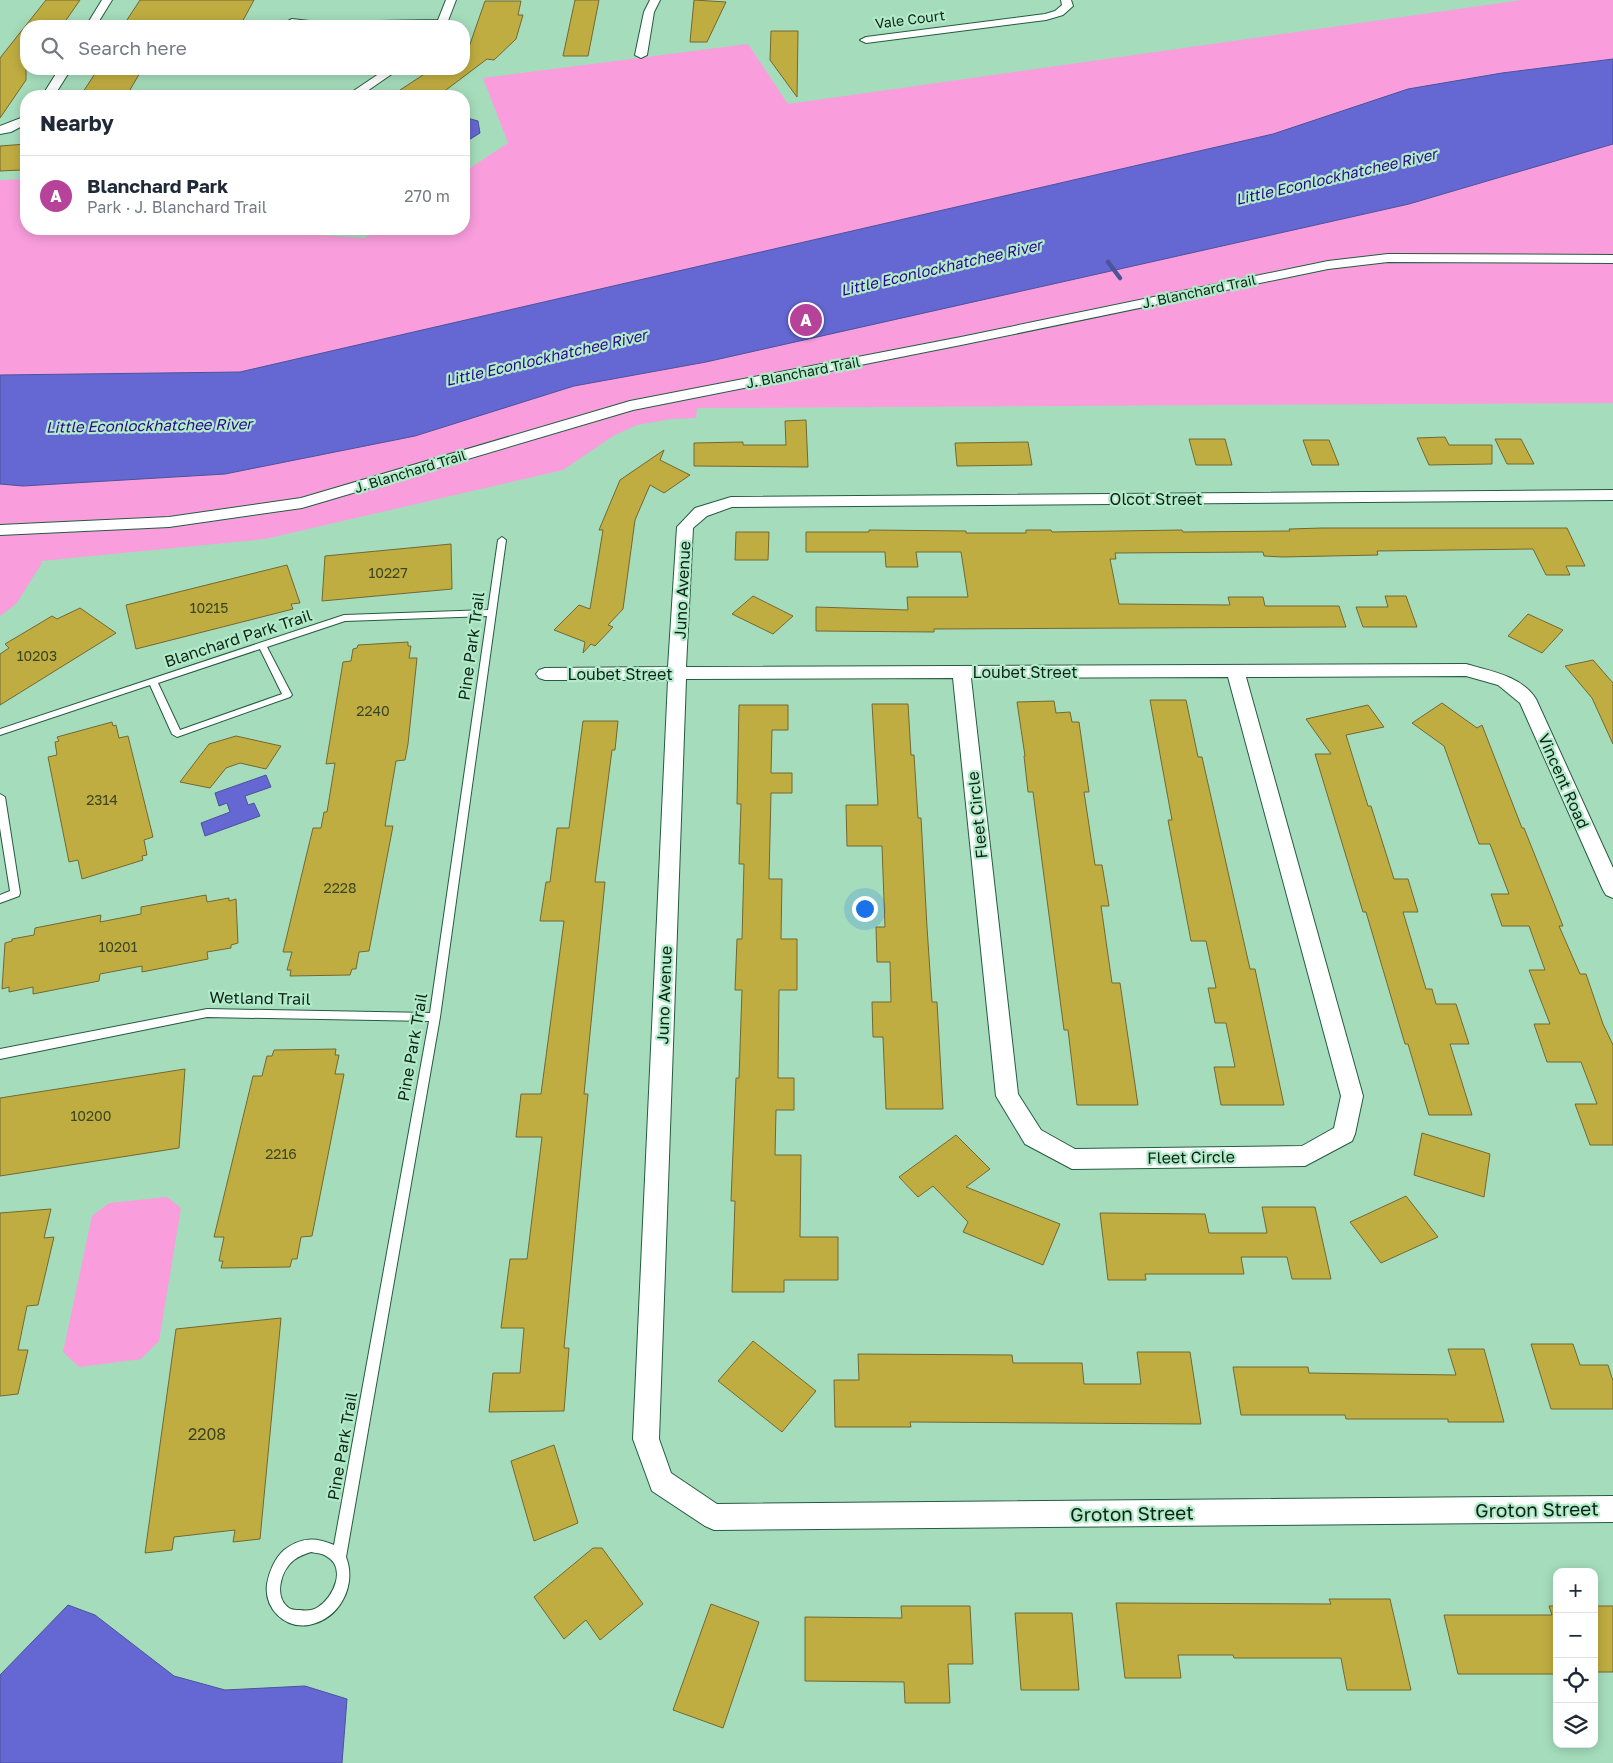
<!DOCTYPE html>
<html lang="en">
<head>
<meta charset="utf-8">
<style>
  body { margin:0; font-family:"Golos Text",sans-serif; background:#f2f2f3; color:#1f2937 }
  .controls { position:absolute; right:15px; bottom:15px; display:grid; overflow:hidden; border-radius:10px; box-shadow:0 2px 12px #0003 }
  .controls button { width:45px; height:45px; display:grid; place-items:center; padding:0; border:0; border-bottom:1px solid #e0e1e3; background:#fff; color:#1f2937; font:25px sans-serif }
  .you { position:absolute; left:864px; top:908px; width:18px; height:18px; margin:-12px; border:4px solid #fff; border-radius:50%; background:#1a73e8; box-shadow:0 0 0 8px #1a73e833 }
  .badge { display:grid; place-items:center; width:32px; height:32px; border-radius:50%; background:#b7429a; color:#fff; font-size:16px; font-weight:700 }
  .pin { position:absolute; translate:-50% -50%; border:2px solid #fff; box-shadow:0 1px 5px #0006 }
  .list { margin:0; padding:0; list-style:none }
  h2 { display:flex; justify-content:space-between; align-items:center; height:65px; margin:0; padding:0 20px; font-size:21px }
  h2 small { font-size:16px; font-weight:400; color:#747a83 }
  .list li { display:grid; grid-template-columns:32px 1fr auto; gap:15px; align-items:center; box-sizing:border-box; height:80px; padding:0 20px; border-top:1px solid #e0e1e3 }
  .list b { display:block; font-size:19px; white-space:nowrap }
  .list p { margin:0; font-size:16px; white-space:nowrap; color:#747a83 }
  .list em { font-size:16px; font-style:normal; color:#747a83 }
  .icon { flex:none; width:28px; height:28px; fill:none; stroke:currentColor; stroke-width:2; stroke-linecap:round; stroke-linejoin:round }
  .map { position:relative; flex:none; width:1613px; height:1763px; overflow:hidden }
  .search { position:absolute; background:#fff; box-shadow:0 2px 12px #0003; left:20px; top:20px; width:450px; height:55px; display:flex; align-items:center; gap:12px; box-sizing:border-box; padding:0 18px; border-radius:20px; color:#747a83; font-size:19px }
  .panel { position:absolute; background:#fff; box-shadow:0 2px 12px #0003; left:20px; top:90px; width:450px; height:145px; border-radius:20px }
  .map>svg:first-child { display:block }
  .green { fill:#f99ddd }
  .water { fill:#6568d2; stroke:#4b539a }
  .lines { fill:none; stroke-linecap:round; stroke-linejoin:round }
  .stream { stroke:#4b539a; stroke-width:4.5 }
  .building { fill:#c0ad41; stroke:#726832 }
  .lane-casing { stroke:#255b40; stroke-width:2 }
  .street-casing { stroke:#255b40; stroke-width:2 }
  .lane { fill:#fff; fill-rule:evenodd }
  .street { fill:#fff; fill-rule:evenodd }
  .labels { text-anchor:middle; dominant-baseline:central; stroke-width:4.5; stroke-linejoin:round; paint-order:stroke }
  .far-street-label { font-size:14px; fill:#0d2317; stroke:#b2ebc9 }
  .number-label { font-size:14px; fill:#3a4622 }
  .far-water-label { font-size:15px; font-style:italic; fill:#2a038e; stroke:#b2ebc9 }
  .street-label { font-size:16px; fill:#0d2317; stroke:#b2ebc9 }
  .near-number-label { font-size:16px; fill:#3a4622 }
  .near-street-label { font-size:19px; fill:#0d2317; stroke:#b2ebc9 }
</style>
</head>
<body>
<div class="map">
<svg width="1613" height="1763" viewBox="0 0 1613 1763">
  <rect width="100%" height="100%" fill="#a5ddbc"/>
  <path class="green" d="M 1522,0 L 1613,0 L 1613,403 L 697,408 L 696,418 L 672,419 L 637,425 L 613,436 L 563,470 L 265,539 L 41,561 L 42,563 L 16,604 L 0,616 L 0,180 L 26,179 L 26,229 L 224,229 L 365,238 L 378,229 L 464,229 L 464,172 L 508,143 L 483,78 L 748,44 L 788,104 Z
    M 167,1197 L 181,1208 L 159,1341 L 141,1359 L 79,1367 L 63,1352 L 92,1216 L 109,1203 Z"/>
  <path class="water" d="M 1613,59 L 1613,144 L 1409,204 L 706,362 L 574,386 L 415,436 L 225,474 L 23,486 L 0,484 L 0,375 L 240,372 L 1273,134 L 1408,89 L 1502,73 Z
    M 464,117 L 478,121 L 480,133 L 464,143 Z
    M 266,775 L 271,787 L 245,796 L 248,805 L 254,803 L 260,816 L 205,836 L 201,823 L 230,812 L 227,803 L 219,806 L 215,793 Z
    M 68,1605 L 95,1615 L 174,1676 L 225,1690 L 305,1686 L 347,1699 L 342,1763 L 0,1763 L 0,1675 Z"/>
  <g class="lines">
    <path class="stream" d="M 1108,262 L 1120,278"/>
  </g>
  <path class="building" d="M 46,0 L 80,0 L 62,26 L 26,26 L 26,80 L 0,118 L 0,58 Z
    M 140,0 L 254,0 L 240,26 L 123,26 Z
    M 575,0 L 599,0 L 588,56 L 563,56 Z
    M 694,0 L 726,2 L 707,42 L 690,42 Z
    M 485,1 L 521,1 L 518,15 L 523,15 L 516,39 L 494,60 L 487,59 L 438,96 L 391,96 L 432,69 L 464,69 L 464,52 L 469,47 Z
    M 771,31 L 798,31 L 797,97 L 770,60 Z
    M 98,69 L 139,69 L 137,71 L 141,71 L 127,95 L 81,95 Z
    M 26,144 L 26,154 L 21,170 L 0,171 L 0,146 Z
    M 806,420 L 808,467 L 694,466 L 694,443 L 743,442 L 743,445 L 786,445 L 785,421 Z
    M 1445,437 L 1449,445 L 1492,445 L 1492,464 L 1429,465 L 1417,438 Z
    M 1189,439 L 1225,439 L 1232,465 L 1196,465 Z
    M 1495,439 L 1521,439 L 1534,464 L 1507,464 Z
    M 1303,440 L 1329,440 L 1339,465 L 1312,465 Z
    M 1028,442 L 1032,465 L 957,466 L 955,443 Z
    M 664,450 L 660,460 L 690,475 L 664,493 L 650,485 L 635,520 L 623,609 L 608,625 L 613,627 L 595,646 L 591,644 L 583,653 L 585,642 L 554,630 L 579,605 L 590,609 L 603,530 L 599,530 L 620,480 Z
    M 1322,528 L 1567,528 L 1585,566 L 1566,566 L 1570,575 L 1546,575 L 1533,549 L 1377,551 L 1378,555 L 1282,557 L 1264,556 L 1263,552 L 1115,553 L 1116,559 L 1110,559 L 1119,604 L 1230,605 L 1228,597 L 1263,597 L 1265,606 L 1339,606 L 1346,627 L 934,629 L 934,632 L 816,631 L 816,607 L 908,610 L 907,597 L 968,597 L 961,552 L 916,552 L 918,567 L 886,567 L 885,552 L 806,552 L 806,532 L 869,532 L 869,530 L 966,531 L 966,533 L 1026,533 L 1026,530 L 1051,530 L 1052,532 L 1182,530 L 1183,532 L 1290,531 L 1289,529 Z
    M 736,532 L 769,532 L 768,560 L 735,560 Z
    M 451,544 L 452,589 L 322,601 L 325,556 Z
    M 287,565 L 300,603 L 291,604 L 293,609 L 136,649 L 126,605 Z
    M 753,596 L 793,616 L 773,634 L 732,614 Z
    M 1385,596 L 1406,596 L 1417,627 L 1363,627 L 1356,607 L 1388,607 Z
    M 80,608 L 116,633 L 0,705 L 0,654 L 9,648 L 5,644 L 52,616 L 57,619 Z
    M 1528,614 L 1563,630 L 1542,653 L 1508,636 Z
    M 408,642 L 408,646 L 411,646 L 409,658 L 417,658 L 408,744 L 405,760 L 396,761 L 385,826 L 393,826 L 369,951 L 359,952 L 356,969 L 352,969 L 350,975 L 290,976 L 291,970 L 287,970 L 292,952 L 283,952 L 313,828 L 321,828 L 324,812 L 327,812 L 335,763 L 326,764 L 343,662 L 351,661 L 353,649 L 357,648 L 358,645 Z
    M 1593,660 L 1613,683 L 1613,744 L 1592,698 L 1565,666 Z
    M 1150,700 L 1186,700 L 1198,757 L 1202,757 L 1250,969 L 1255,969 L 1284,1105 L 1221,1105 L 1214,1067 L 1235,1067 L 1226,1023 L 1215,1023 L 1208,988 L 1216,988 L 1206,941 L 1191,941 L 1168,820 L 1172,820 Z
    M 1054,701 L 1056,713 L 1070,712 L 1072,722 L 1079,722 L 1089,792 L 1084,792 L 1095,865 L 1102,865 L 1109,906 L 1101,906 L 1112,983 L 1120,983 L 1138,1105 L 1077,1105 L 1068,1030 L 1064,1030 L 1033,792 L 1028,792 L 1024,756 L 1025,756 L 1017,702 Z
    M 1442,703 L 1477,728 L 1482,725 L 1522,828 L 1524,828 L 1563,926 L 1559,926 L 1580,974 L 1586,974 L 1603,1024 L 1613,1045 L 1613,1145 L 1590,1145 L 1575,1104 L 1597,1104 L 1581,1062 L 1547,1062 L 1534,1024 L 1550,1024 L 1529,970 L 1545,970 L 1529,926 L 1502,926 L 1491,894 L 1509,894 L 1490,844 L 1479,844 L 1444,746 L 1412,723 Z
    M 872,704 L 908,704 L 911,755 L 914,755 L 918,818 L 921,818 L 927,927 L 932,1002 L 937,1002 L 943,1109 L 886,1109 L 883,1037 L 873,1037 L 872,1002 L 891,1002 L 890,962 L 877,962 L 876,927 L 885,927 L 882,846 L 847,846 L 846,805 L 878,805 Z
    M 739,705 L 788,705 L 788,730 L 772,730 L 771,773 L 792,773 L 792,793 L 771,793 L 769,879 L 782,879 L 781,939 L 797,939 L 797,990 L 779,990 L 778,1078 L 794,1078 L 794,1110 L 776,1110 L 775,1155 L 801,1155 L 800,1237 L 838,1237 L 838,1280 L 784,1280 L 784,1292 L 732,1292 L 735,1201 L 731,1201 L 736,1078 L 739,1078 L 742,990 L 735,990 L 737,939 L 742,939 L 744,864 L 739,864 L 741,804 L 737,804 Z
    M 1368,705 L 1384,727 L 1346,735 L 1368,806 L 1371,806 L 1394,879 L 1408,879 L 1418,912 L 1403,912 L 1426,989 L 1432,989 L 1436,1004 L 1456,1004 L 1469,1044 L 1450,1044 L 1472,1115 L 1429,1115 L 1408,1044 L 1405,1044 L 1366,912 L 1363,912 L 1315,754 L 1331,754 L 1306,719 Z
    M 583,721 L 618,721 L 615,750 L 612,750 L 595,882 L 605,882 L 584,1094 L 588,1094 L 564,1348 L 569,1348 L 564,1411 L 489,1412 L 493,1373 L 520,1373 L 524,1328 L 501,1328 L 510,1259 L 527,1259 L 542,1137 L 516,1137 L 521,1094 L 541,1094 L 564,921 L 540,921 L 546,882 L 550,882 L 557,828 L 569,828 Z
    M 112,722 L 113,726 L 116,725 L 119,738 L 128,736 L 153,837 L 144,840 L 147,855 L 142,856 L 143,860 L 82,879 L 78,860 L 69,862 L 48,757 L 57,755 L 55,742 L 59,741 L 57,737 Z
    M 236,736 L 281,746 L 266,769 L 240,763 L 226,768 L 210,788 L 180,782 L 209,744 Z
    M 206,895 L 207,902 L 229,898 L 229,901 L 236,899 L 238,943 L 231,945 L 231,948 L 207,952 L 208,959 L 142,972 L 142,966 L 100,974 L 99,981 L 33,994 L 33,987 L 9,992 L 9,987 L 2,989 L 5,943 L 12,941 L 12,939 L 34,935 L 35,928 L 101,915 L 100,922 L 141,914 L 141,907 Z
    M 336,1049 L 335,1055 L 339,1055 L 335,1074 L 344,1074 L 312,1236 L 301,1237 L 297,1259 L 292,1259 L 290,1267 L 221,1268 L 223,1261 L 219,1261 L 224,1237 L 214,1237 L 253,1076 L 262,1076 L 267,1056 L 272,1056 L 274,1050 Z
    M 185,1069 L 179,1148 L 0,1176 L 0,1098 Z
    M 1422,1133 L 1490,1154 L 1484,1197 L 1414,1175 Z
    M 956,1135 L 990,1169 L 966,1187 L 1060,1224 L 1043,1265 L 963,1232 L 968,1222 L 933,1186 L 918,1197 L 899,1177 Z
    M 1406,1196 L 1438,1237 L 1381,1263 L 1350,1222 Z
    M 1262,1207 L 1315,1207 L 1331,1279 L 1292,1279 L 1287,1257 L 1241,1257 L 1244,1274 L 1145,1274 L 1146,1280 L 1108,1280 L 1100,1213 L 1205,1214 L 1209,1233 L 1267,1233 Z
    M 51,1209 L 44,1238 L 54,1237 L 38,1305 L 27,1306 L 18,1350 L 28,1350 L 18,1394 L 0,1396 L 0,1213 Z
    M 281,1318 L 260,1539 L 233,1542 L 235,1530 L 174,1537 L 172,1550 L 145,1553 L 176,1329 Z
    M 753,1341 L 816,1391 L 782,1432 L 718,1381 Z
    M 1531,1344 L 1573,1344 L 1580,1365 L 1608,1365 L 1613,1381 L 1613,1409 L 1551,1409 Z
    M 1448,1349 L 1484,1349 L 1504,1422 L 1448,1422 L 1448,1419 L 1346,1419 L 1345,1415 L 1241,1415 L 1233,1367 L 1308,1367 L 1309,1373 L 1456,1375 Z
    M 1137,1352 L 1190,1352 L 1201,1424 L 910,1422 L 911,1427 L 835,1427 L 834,1380 L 859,1380 L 858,1354 L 1012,1355 L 1013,1363 L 1082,1363 L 1084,1384 L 1141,1384 Z
    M 554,1445 L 578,1523 L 534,1541 L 511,1461 Z
    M 593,1548 L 602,1548 L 643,1604 L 600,1640 L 586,1620 L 564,1639 L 534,1597 Z
    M 1329,1599 L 1390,1599 L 1411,1690 L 1347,1690 L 1341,1658 L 1234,1658 L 1233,1655 L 1178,1655 L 1181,1678 L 1125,1678 L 1116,1603 L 1331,1604 Z
    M 711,1604 L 759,1622 L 723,1728 L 673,1710 Z
    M 901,1606 L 970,1606 L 973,1664 L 948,1664 L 950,1703 L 905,1703 L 904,1682 L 805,1681 L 805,1617 L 902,1618 Z
    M 1549,1606 L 1557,1606 L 1557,1674 L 1458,1674 L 1444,1615 L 1552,1615 Z
    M 1594,1606 L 1613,1606 L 1613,1672 L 1594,1672 Z
    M 1015,1613 L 1072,1613 L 1079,1690 L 1021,1690 Z"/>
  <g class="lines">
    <g class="lane-casing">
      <path id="lane" d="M 502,537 L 506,540 L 440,1017 L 346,1557 C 357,1585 340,1619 309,1625 C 284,1629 264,1608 267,1584 C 269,1572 275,1558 284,1550 C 301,1537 316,1537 334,1545 L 429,1021 L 207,1017 L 0,1059 L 0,1049 L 207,1009 L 430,1013 L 487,616 L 345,621 L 267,647 L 292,695 L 290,697 L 177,737 L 172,734 L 150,685 L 0,735 L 0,729 L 344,615 L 488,610 L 498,540 ZM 260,649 L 282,694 L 180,730 L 158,683 ZM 311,1552 C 315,1553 322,1553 326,1556 C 347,1567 334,1597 318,1607 C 312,1611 306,1611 300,1610 C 296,1610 292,1610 289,1608 C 273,1597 281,1570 294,1560 C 299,1556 305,1554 311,1552 Z
        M 0,794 L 5,797 L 20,893 L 19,896 L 0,903 L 0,895 L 10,891 L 0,828 Z"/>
    </g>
    <g class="street-casing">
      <path id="street" d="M 102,0 L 112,0 L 96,26 L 86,26 Z
        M 446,0 L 456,0 L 446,26 L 300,26 L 288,24 L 286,22 L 292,19 L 318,22 L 438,20 Z
        M 650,0 L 660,0 L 654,12 L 647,55 L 641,58 L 635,55 L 644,12 Z
        M 1061,0 L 1071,0 L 1073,6 L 1063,15 L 1046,20 L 866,43 L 860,40 L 866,37 L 1045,14 L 1055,11 L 1062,5 Z
        M 59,69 L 71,69 L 54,96 L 42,96 Z
        M 386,69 L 399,69 L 360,96 L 346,96 Z
        M 26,116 L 26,124 L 11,132 L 0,134 L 0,126 Z
        M 1388,254 L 1613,255 L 1613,263 L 1388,262 L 1328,269 L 961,345 L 633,410 L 302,508 L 169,527 L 0,535 L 0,525 L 169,517 L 301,498 L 630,401 L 961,337 L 1328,261 Z
        M 1613,490 L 1613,500 L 732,507 L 707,516 L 693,528 L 686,667 L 1466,664 C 1490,671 1522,676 1536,699 L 1613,868 L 1613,898 L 1606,895 L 1603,890 L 1520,703 L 1498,685 L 1466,676 L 1246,677 L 1363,1096 L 1355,1134 L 1352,1141 L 1305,1166 L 1072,1169 L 1025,1144 L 996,1096 L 953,678 L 686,679 L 659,1439 L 671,1473 L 717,1504 L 1613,1496 L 1613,1522 L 714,1530 L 705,1526 L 652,1491 L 633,1439 L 668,680 L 545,680 L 539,678 L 536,674 L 539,670 L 545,668 L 668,667 L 677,527 L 695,508 L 731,497 ZM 1228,677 L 1341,1096 L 1334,1128 L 1302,1146 L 1075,1149 L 1041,1130 L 1018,1094 L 971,678 Z"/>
    </g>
    <use href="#lane" class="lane"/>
    <use href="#street" class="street"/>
  </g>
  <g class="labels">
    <g class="far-street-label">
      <text transform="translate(910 19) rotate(-7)">Vale Court</text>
      <text transform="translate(1199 291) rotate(-12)">J. Blanchard Trail</text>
      <text transform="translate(803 372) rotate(-11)">J. Blanchard Trail</text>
      <text transform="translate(410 471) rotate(-17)">J. Blanchard Trail</text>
    </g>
    <g class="number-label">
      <text x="388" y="572">10227</text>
      <text x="209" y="607">10215</text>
      <text x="37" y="655">10203</text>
      <text x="373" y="710">2240</text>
      <text x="102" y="799">2314</text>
      <text x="340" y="887">2228</text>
      <text x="118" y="946">10201</text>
      <text x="91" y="1115">10200</text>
      <text x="281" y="1153">2216</text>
    </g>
    <g class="far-water-label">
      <text transform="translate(1336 176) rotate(-13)">Little Econlockhatchee River</text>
      <text transform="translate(941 267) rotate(-13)">Little Econlockhatchee River</text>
      <text transform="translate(546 357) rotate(-13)">Little Econlockhatchee River</text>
      <text transform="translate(149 425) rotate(-1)">Little Econlockhatchee River</text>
    </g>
    <g class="street-label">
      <text x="1156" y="499">Olcot Street</text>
      <text transform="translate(682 590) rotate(-87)">Juno Avenue</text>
      <text transform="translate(238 638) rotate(-18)">Blanchard Park Trail</text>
      <text transform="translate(471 646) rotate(-82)">Pine Park Trail</text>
      <text x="1025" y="672">Loubet Street</text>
      <text x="620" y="674">Loubet Street</text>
      <text transform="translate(1564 781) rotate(66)">Vincent Road</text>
      <text transform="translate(977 815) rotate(-96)">Fleet Circle</text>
      <text transform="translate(664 995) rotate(-88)">Juno Avenue</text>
      <text transform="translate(260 998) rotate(1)">Wetland Trail</text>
      <text transform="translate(412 1047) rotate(-80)">Pine Park Trail</text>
      <text transform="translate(1191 1157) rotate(-1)">Fleet Circle</text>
      <text transform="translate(342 1446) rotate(-80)">Pine Park Trail</text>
    </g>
    <g class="near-number-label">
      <text x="207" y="1434">2208</text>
    </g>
    <g class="near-street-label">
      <text transform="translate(1537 1509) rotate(-1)">Groton Street</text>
      <text transform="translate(1132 1513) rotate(-1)">Groton Street</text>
    </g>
  </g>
</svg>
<div class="controls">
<button>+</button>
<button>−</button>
<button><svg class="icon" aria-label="locate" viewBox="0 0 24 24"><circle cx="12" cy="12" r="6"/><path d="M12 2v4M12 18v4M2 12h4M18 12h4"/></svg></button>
<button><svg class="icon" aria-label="layers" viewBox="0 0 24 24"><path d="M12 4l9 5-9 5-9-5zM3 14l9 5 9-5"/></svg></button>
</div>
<div class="you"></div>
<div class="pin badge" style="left:806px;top:320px">A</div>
<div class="search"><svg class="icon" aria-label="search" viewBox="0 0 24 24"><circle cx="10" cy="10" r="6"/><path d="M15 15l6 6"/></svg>Search here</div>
<section class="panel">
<h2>Nearby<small></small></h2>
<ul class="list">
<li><span class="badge">A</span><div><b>Blanchard Park</b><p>Park · J. Blanchard Trail</p></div><em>270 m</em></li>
</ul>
</section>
</div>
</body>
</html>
